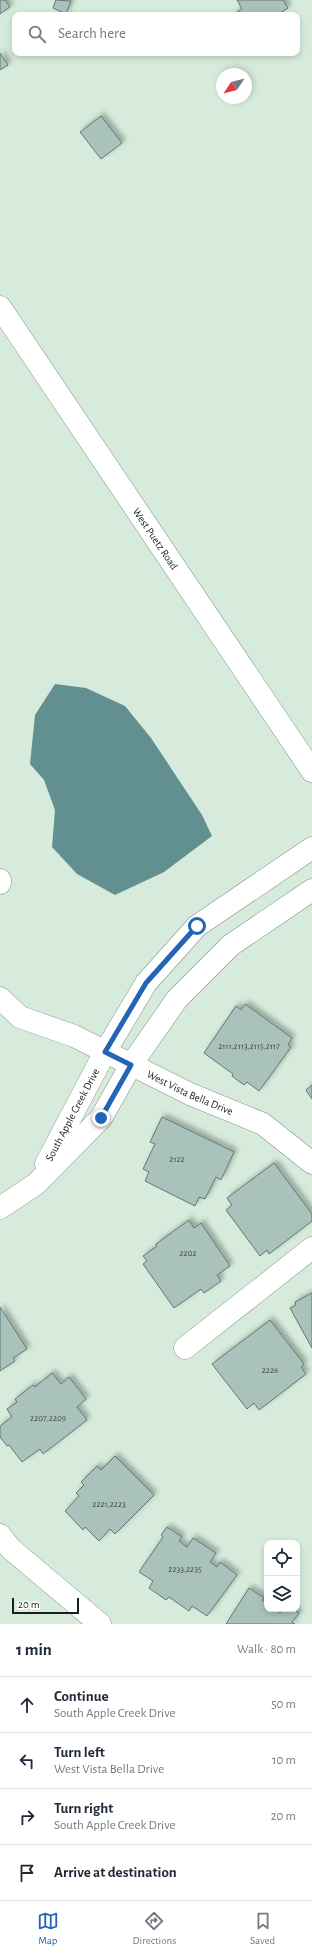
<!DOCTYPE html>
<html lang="en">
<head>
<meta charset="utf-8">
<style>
  body { margin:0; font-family:"Alegreya Sans",sans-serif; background:#f2f2f3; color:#1f2937 }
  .controls { position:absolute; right:12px; bottom:12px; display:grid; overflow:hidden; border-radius:8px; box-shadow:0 2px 6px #0003 }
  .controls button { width:36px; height:36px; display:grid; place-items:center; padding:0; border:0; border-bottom:1px solid #e0e1e3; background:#fff; color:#1f2937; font:20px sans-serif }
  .compass { position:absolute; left:216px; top:68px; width:36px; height:36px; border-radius:50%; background:#fff; box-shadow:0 2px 6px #0003; rotate:235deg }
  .scale { position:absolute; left:12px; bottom:10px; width:67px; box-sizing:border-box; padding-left:4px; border:2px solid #18201b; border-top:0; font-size:11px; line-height:14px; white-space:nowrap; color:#18201b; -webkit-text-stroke:3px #fff; paint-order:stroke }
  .stop { position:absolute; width:12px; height:12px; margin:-9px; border:3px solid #2364b5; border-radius:50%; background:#fff }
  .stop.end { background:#2364b5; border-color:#fff; box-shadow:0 1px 4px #0008 }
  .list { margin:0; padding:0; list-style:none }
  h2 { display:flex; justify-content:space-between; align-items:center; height:52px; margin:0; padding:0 16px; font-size:17px }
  h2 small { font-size:13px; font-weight:400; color:#747a83 }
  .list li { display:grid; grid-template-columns:26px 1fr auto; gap:12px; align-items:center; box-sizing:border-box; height:56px; padding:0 16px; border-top:1px solid #e0e1e3 }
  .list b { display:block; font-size:15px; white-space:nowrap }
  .list p { margin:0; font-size:13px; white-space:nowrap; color:#747a83 }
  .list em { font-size:13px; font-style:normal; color:#747a83 }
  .icon { flex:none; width:22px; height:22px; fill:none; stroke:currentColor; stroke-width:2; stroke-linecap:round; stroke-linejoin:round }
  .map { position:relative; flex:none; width:312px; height:1624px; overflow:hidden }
  .search { position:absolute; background:#fff; box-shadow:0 2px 6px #0003; left:12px; right:12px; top:12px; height:44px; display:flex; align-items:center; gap:10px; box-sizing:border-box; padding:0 14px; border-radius:8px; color:#747a83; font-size:15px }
  .sheet { height:276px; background:#fff }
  nav { display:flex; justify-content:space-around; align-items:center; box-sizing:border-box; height:56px; border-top:1px solid #e0e1e3; background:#fff; font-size:11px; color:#747a83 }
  nav a { display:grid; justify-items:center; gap:2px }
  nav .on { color:#2364b5 }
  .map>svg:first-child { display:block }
  .water { fill:#629090 }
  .building { fill:#a9c3bc; stroke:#617972; filter:url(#shadow) }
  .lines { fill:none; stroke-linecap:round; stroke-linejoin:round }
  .minor-casing { stroke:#819487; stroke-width:23 }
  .minor { stroke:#fff; stroke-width:22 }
  .route { stroke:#2364b5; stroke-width:5 }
  .labels { text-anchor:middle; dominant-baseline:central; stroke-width:3; stroke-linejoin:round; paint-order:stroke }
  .number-label { font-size:9px; fill:#3c4943 }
  .street-label { font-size:11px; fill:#18201b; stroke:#fff }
</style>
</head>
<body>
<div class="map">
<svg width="312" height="1624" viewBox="0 0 312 1624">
  <defs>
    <filter id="shadow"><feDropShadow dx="3.5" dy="-3.5" stdDeviation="2" flood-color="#0004"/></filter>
  </defs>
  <rect width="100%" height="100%" fill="#d6ebdc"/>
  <path class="water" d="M 55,684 L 86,688 L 125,706 L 151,738 L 202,815 L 212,836 L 164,872 L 115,895 L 77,874 L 52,847 L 55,810 L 44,780 L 30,764 L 35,715 Z"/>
  <path class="building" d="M 0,0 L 5,0 L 10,7 L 0,14 Z
    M 56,0 L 71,1 L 66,14 L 53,8 Z
    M 237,0 L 283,0 L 288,8 L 277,15 L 232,15 L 242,9 Z
    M 0,53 L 8,65 L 0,70 Z
    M 101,116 L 122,143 L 101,159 L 80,132 Z
    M 245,1004 L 292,1038 L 288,1045 L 291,1047 L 259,1091 L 247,1082 L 244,1085 L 232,1076 L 233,1074 L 204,1053 L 236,1006 L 241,1010 Z
    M 312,1085 L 312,1099 L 306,1090 Z
    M 162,1117 L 234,1152 L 221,1180 L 216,1177 L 205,1199 L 199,1197 L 195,1206 L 145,1181 L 149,1172 L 143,1169 L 155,1144 L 150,1142 Z
    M 274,1163 L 312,1214 L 312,1221 L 269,1254 L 267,1250 L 260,1256 L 226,1210 L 232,1205 L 227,1198 Z
    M 189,1220 L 194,1228 L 201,1223 L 230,1266 L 217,1275 L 221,1281 L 204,1293 L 201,1289 L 174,1308 L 143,1264 L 147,1261 L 143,1256 L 157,1246 L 156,1244 Z
    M 312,1293 L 312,1348 L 290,1308 L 296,1305 L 295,1302 Z
    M 0,1307 L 27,1349 L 13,1358 L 15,1361 L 0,1371 Z
    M 270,1320 L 304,1364 L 301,1367 L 306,1374 L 259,1410 L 254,1403 L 247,1409 L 212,1364 Z
    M 52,1373 L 61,1384 L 69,1377 L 86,1399 L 77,1407 L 87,1420 L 43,1454 L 40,1449 L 22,1462 L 9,1445 L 7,1446 L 0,1437 L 0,1426 L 12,1417 L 7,1409 L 17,1402 L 15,1399 L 33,1385 L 35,1387 Z
    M 115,1456 L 154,1495 L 115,1534 L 110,1529 L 99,1541 L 85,1527 L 83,1530 L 65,1511 L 79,1496 L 76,1493 L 84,1485 L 81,1482 L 97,1466 L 101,1470 Z
    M 167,1527 L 182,1537 L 179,1541 L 187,1547 L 193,1538 L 216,1553 L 210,1562 L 217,1567 L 220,1562 L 237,1575 L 207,1616 L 192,1606 L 189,1611 L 169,1597 L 166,1600 L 149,1588 L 153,1581 L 139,1572 L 163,1537 L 161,1535 Z
    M 249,1588 L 264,1598 L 262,1600 L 267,1604 L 267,1609 L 274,1609 L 280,1613 L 283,1609 L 293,1609 L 299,1613 L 292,1622 L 295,1624 L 226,1624 Z"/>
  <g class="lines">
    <g class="minor-casing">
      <g id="minor">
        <path id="s1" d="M 0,307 L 312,771"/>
        <path d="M 0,880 L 0,883"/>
        <path id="s2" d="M 0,998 L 20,1017 L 74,1036 L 190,1094 L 263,1124 L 312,1163"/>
        <path id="s3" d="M 46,1164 L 105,1052 L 146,983 L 197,926 L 312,848"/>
        <path d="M 0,1208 L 36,1184 L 101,1118 L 131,1065 L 177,999 L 231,945 L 312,890"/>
        <path d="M 185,1348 L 312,1248"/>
        <path d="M 0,1535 L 11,1549 L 100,1624"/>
      </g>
    </g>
    <use href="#minor" class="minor"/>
  </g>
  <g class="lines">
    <path class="route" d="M 101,1118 L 131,1065 L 105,1052 L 146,983 L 197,926"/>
  </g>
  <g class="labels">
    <g class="number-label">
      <text x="249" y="1046">2111,2113,2115,2117</text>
      <text x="177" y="1159">2122</text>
      <text x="188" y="1253">2202</text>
      <text x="270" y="1370">2226</text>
      <text x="48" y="1418">2207,2209</text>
      <text x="109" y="1504">2221,2223</text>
      <text x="185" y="1569">2233,2235</text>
    </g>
    <g class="street-label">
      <text stroke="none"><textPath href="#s1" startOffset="279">West Puetz Road</textPath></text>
      <text stroke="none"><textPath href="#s2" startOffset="214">West Vista Bella Drive</textPath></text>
      <text stroke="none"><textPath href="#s3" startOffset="56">South Apple Creek Drive</textPath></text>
    </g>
  </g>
</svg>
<div class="controls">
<button><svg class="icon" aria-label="locate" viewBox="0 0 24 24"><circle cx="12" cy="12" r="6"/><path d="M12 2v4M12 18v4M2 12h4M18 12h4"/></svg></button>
<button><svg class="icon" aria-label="layers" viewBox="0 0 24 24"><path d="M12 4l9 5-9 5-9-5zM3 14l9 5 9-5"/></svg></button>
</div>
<svg class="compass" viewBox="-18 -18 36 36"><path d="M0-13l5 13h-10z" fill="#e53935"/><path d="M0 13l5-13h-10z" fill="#747a83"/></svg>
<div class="scale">20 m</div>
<div class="stop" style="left:197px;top:926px"></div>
<div class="stop end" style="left:101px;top:1118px"></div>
<div class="search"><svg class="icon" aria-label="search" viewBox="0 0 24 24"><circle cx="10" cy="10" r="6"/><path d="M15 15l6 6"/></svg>Search here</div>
</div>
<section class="sheet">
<h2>1 min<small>Walk · 80 m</small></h2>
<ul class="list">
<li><svg class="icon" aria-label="ahead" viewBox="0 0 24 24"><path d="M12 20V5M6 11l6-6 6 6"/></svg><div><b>Continue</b><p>South Apple Creek Drive</p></div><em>50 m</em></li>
<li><svg class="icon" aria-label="left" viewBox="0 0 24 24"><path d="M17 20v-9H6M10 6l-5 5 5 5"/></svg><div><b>Turn left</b><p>West Vista Bella Drive</p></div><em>10 m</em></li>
<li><svg class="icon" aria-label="right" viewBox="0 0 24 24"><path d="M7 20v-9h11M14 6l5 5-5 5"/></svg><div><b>Turn right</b><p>South Apple Creek Drive</p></div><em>20 m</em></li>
<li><svg class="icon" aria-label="arrive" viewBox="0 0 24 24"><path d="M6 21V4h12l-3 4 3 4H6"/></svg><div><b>Arrive at destination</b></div></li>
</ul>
</section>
<nav>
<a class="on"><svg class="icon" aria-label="map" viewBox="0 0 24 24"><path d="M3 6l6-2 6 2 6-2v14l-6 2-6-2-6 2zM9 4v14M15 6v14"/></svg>Map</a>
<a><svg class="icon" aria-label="directions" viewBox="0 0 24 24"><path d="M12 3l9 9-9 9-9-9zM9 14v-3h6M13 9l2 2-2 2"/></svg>Directions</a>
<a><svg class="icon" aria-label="saved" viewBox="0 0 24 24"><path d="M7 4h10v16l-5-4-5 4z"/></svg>Saved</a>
</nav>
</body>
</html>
